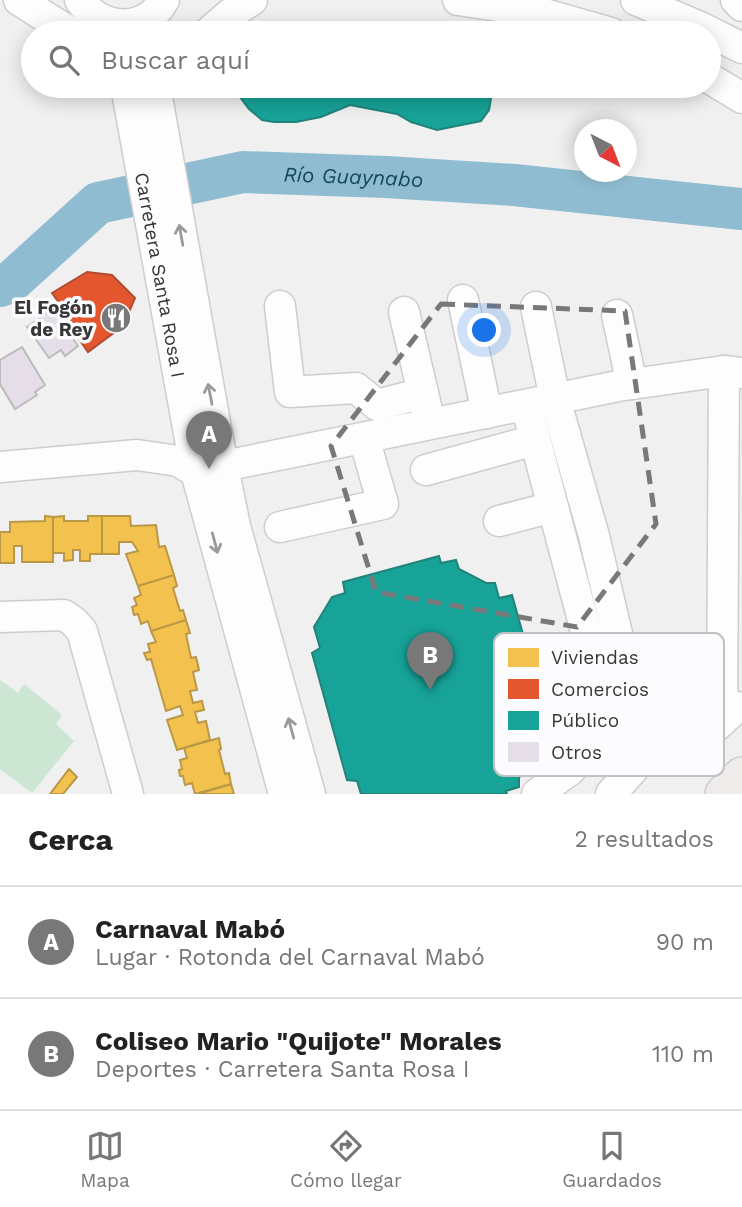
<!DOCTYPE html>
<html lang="es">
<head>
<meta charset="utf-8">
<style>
  body { margin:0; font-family:"Work Sans",sans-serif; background:#f6f6f6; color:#222 }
  .compass { position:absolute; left:574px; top:119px; width:63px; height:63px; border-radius:50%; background:#fff; box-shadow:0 4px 18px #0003; rotate:138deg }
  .you { position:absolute; left:485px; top:331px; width:24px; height:24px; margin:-18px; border:5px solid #fff; border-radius:50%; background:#1a73e8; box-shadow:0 0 0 10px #1a73e833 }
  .badge { display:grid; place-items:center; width:46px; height:46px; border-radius:50%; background:#787878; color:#fff; font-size:23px; font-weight:700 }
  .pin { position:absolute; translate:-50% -58px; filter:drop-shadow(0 2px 4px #0008) }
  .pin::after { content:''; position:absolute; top:37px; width:24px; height:21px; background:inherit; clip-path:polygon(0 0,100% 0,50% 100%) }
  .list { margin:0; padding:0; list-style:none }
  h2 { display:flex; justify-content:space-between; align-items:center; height:91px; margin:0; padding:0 28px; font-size:30px }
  h2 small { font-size:23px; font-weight:400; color:#767676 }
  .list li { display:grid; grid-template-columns:46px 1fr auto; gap:21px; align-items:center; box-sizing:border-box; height:112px; padding:0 28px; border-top:2px solid #e0e0e0 }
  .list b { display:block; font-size:26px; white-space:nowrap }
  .list p { margin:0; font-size:23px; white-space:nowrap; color:#767676 }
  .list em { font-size:23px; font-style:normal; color:#767676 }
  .icon { flex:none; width:38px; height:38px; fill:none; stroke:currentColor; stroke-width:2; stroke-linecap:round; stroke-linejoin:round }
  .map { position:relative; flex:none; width:742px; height:794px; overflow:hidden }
  .search { position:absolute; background:#fff; box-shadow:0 4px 18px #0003; left:21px; right:21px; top:21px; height:77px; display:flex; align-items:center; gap:18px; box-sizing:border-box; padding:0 24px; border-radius:38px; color:#767676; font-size:26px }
  .sheet { height:315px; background:#fff }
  nav { display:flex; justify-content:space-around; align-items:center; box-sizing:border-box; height:98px; border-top:2px solid #e0e0e0; background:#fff; font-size:19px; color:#767676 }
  nav a { display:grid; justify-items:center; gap:4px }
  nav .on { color:#787878 }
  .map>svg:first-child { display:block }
  .green { fill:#cce6d3 }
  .homes { fill:#f2c14e; stroke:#ba9847; stroke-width:2 }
  .shops { fill:#e4572e; stroke:#b04d31; stroke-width:2 }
  .public { fill:#17a398; stroke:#21837b; stroke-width:2 }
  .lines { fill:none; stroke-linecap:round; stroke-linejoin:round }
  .river { stroke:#90bcd1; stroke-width:42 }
  .building { fill:#e5dee8; stroke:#bbb; stroke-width:2 }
  .minor-casing { stroke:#cdcdcd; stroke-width:33 }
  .major-casing { stroke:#cecece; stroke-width:40 }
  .minor { stroke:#fdfdfd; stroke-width:30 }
  .major { stroke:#f0ebeb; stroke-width:37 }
  .oneway { stroke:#9a9a9a }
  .marked { fill:none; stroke:#787878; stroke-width:5; stroke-dasharray:14 9; stroke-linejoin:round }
  .labels { text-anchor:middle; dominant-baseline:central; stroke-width:7; stroke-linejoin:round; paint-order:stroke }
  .street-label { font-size:19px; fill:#373738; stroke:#fcfcfe }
  .poi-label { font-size:19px; font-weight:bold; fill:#373738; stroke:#fcfcfe; text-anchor:end }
  .water-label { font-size:21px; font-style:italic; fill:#14485e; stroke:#fcfcfe }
  .key { fill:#fcfcfe; stroke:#c1c1c3; stroke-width:2 }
  .key-label { font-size:19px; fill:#373738 }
</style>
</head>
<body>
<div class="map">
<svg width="742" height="794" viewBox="0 0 742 794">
  <rect width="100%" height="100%" fill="#f0f0f0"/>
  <path class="green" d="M 0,680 L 18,693 L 24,684 L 62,715 L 56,724 L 74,741 L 32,793 L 0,769 Z"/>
  <path class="homes" d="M 45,516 L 53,517 L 53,562 L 22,562 L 22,546 L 14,546 L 14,563 L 0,563 L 0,532 L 10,532 L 10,522 L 45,521 Z
    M 64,516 L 64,521 L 88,521 L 88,516 L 102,516 L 102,554 L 90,554 L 90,561 L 80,561 L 80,550 L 73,550 L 73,560 L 64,561 L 64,553 L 53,553 L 53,517 Z
    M 102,516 L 130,516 L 131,526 L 156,525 L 159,547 L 165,546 L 174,575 L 138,586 L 126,554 L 138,551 L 132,542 L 119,542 L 119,554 L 102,554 Z
    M 174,575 L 177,586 L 173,588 L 180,611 L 183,610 L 186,620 L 151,631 L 148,621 L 141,624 L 138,614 L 134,615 L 132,607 L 137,605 L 134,598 L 141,595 L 138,586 Z
    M 186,620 L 190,633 L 186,634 L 191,658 L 196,657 L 199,670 L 193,672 L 197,690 L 190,691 L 193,703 L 202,701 L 204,710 L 195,712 L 198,723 L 206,721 L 210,740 L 177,750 L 167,720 L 183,715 L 180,706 L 166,711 L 151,659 L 147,660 L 144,653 L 150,652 L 148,644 L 156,642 L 151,631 Z
    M 219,738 L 221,749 L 219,750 L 225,774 L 229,773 L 231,784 L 195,794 L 192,783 L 185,785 L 183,776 L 180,776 L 179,770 L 182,769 L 180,760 L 187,758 L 184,748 Z
    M 69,769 L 77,777 L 63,794 L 50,794 Z
    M 231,784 L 234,794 L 198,794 Z"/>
  <path class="shops" d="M 87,272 L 112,275 L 135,298 L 123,326 L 88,352 L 65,319 L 69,317 L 52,293 Z"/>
  <path class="public" d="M 235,86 L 493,86 L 489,110 L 481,121 L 437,130 L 411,122 L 397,114 L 350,105 L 321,117 L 296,122 L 274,122 L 262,120 L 249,109 L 237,93 Z
    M 439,556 L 441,563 L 456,560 L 459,569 L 486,583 L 495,583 L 499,598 L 512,595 L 549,727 L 538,730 L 542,747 L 532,751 L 519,778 L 519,787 L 506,791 L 507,794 L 361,794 L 357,781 L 347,780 L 312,653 L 320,648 L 314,627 L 332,597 L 345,593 L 343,582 Z"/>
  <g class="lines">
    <path class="river" id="s1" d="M 0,286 L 11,282 L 98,203 L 243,172 L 386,177 L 514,185 L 742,209"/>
  </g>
  <path class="building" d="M 53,309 L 78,346 L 65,356 L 61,350 L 49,358 L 27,327 Z
    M 22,347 L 45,385 L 35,392 L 37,395 L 15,409 L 0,384 L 0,360 Z"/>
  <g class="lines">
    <g class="minor-casing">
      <g id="minor">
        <path d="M 19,0 L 71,33"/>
        <path d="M 80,0 C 100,31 145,34 164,0"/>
        <path d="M 458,0 L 534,11 L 611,33"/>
        <path d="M 636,0 L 700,27 L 742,48"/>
        <path d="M 736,0 L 742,6"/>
        <path d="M 208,33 L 230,14 L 252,0"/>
        <path d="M 709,78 L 742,98"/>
        <path id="s2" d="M 126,86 L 196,472 L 284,794"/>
        <path d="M 155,86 L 222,462"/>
        <path d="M 463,300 L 487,413"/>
        <path d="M 280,306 L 290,392 L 356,388 L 377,405 L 423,393"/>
        <path d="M 536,307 L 555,399 L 594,536 L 618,638 L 632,725"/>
        <path d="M 404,312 L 427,410"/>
        <path d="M 617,315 L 632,384"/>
        <path d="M 526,405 L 589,643 L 598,693 L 596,741 L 570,770 L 537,794"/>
        <path d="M 224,466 L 618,386 L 724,371 L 742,373"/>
        <path d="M 0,467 L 137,455 L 178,461 L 196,472"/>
        <path d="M 426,470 L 535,440"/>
        <path d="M 224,472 L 235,526 L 310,794"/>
        <path d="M 499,521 L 553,507"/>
        <path d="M 280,527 L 383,504 L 364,438"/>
        <path d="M 0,617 L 64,615 L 74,622 L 82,631 L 128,794"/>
        <path d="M 618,712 L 667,754 L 693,747 L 737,707"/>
        <path d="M 722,721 L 724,371"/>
        <path d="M 611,794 L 655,744"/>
      </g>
    </g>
    <g class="major-casing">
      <path id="major" d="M 724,794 L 742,776"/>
    </g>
    <use href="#minor" class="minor"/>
    <use href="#major" class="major"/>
  </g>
  <defs><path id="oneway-shaft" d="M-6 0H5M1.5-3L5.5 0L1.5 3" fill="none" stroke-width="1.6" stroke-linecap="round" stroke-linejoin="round" transform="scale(1.75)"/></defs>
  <g class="oneway">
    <use href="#oneway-shaft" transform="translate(181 235) rotate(-100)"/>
    <use href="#oneway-shaft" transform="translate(210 394) rotate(-101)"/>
    <use href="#oneway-shaft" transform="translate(215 543) rotate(75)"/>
    <use href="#oneway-shaft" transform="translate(291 728) rotate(-105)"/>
  </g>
  <path class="marked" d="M 441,304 L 625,311 L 656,524 L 577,627 L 376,592 L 331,446 Z"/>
  <defs>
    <g id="restaurant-disc" transform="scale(1.575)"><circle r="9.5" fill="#787878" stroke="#fcfcfe"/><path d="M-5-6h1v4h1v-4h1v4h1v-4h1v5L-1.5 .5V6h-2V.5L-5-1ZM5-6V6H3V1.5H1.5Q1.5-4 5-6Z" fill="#fff"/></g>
  </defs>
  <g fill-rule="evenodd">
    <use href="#restaurant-disc" x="116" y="318"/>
  </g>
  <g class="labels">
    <g class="street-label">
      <text stroke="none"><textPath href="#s2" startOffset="192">Carretera Santa Rosa I</textPath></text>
    </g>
    <g class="poi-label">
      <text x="93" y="307">El Fogón<tspan x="93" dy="22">de Rey</tspan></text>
    </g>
    <g class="water-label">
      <text stroke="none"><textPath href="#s1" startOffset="388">Río Guaynabo</textPath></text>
    </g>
  </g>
  <rect x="494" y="633" width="230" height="143" rx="10" class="key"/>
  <rect x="508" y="648" width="31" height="19" fill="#f2c14e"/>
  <rect x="508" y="679" width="31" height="20" fill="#e4572e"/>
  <rect x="508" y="711" width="31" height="19" fill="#17a398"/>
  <rect x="508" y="742" width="31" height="20" fill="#e5dee8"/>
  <g class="key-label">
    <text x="551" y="664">Viviendas</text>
    <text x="551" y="696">Comercios</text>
    <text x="551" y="727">Público</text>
    <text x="551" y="759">Otros</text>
  </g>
</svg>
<svg class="compass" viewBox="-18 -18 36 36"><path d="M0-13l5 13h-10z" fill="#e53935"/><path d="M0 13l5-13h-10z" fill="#767676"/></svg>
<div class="you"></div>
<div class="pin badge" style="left:209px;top:469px">A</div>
<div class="pin badge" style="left:430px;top:690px">B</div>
<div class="search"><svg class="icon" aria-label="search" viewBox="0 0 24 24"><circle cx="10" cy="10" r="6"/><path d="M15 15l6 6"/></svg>Buscar aquí</div>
</div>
<section class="sheet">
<h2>Cerca<small>2 resultados</small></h2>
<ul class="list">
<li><span class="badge">A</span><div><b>Carnaval Mabó</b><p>Lugar · Rotonda del Carnaval Mabó</p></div><em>90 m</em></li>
<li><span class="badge">B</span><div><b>Coliseo Mario &quot;Quijote&quot; Morales</b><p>Deportes · Carretera Santa Rosa I</p></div><em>110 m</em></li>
</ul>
</section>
<nav>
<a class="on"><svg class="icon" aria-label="map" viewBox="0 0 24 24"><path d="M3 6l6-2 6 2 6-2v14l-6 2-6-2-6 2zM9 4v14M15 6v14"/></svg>Mapa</a>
<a><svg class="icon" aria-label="directions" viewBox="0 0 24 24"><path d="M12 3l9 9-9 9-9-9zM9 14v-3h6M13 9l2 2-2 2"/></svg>Cómo llegar</a>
<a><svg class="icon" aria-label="saved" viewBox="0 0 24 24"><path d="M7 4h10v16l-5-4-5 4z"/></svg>Guardados</a>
</nav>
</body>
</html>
